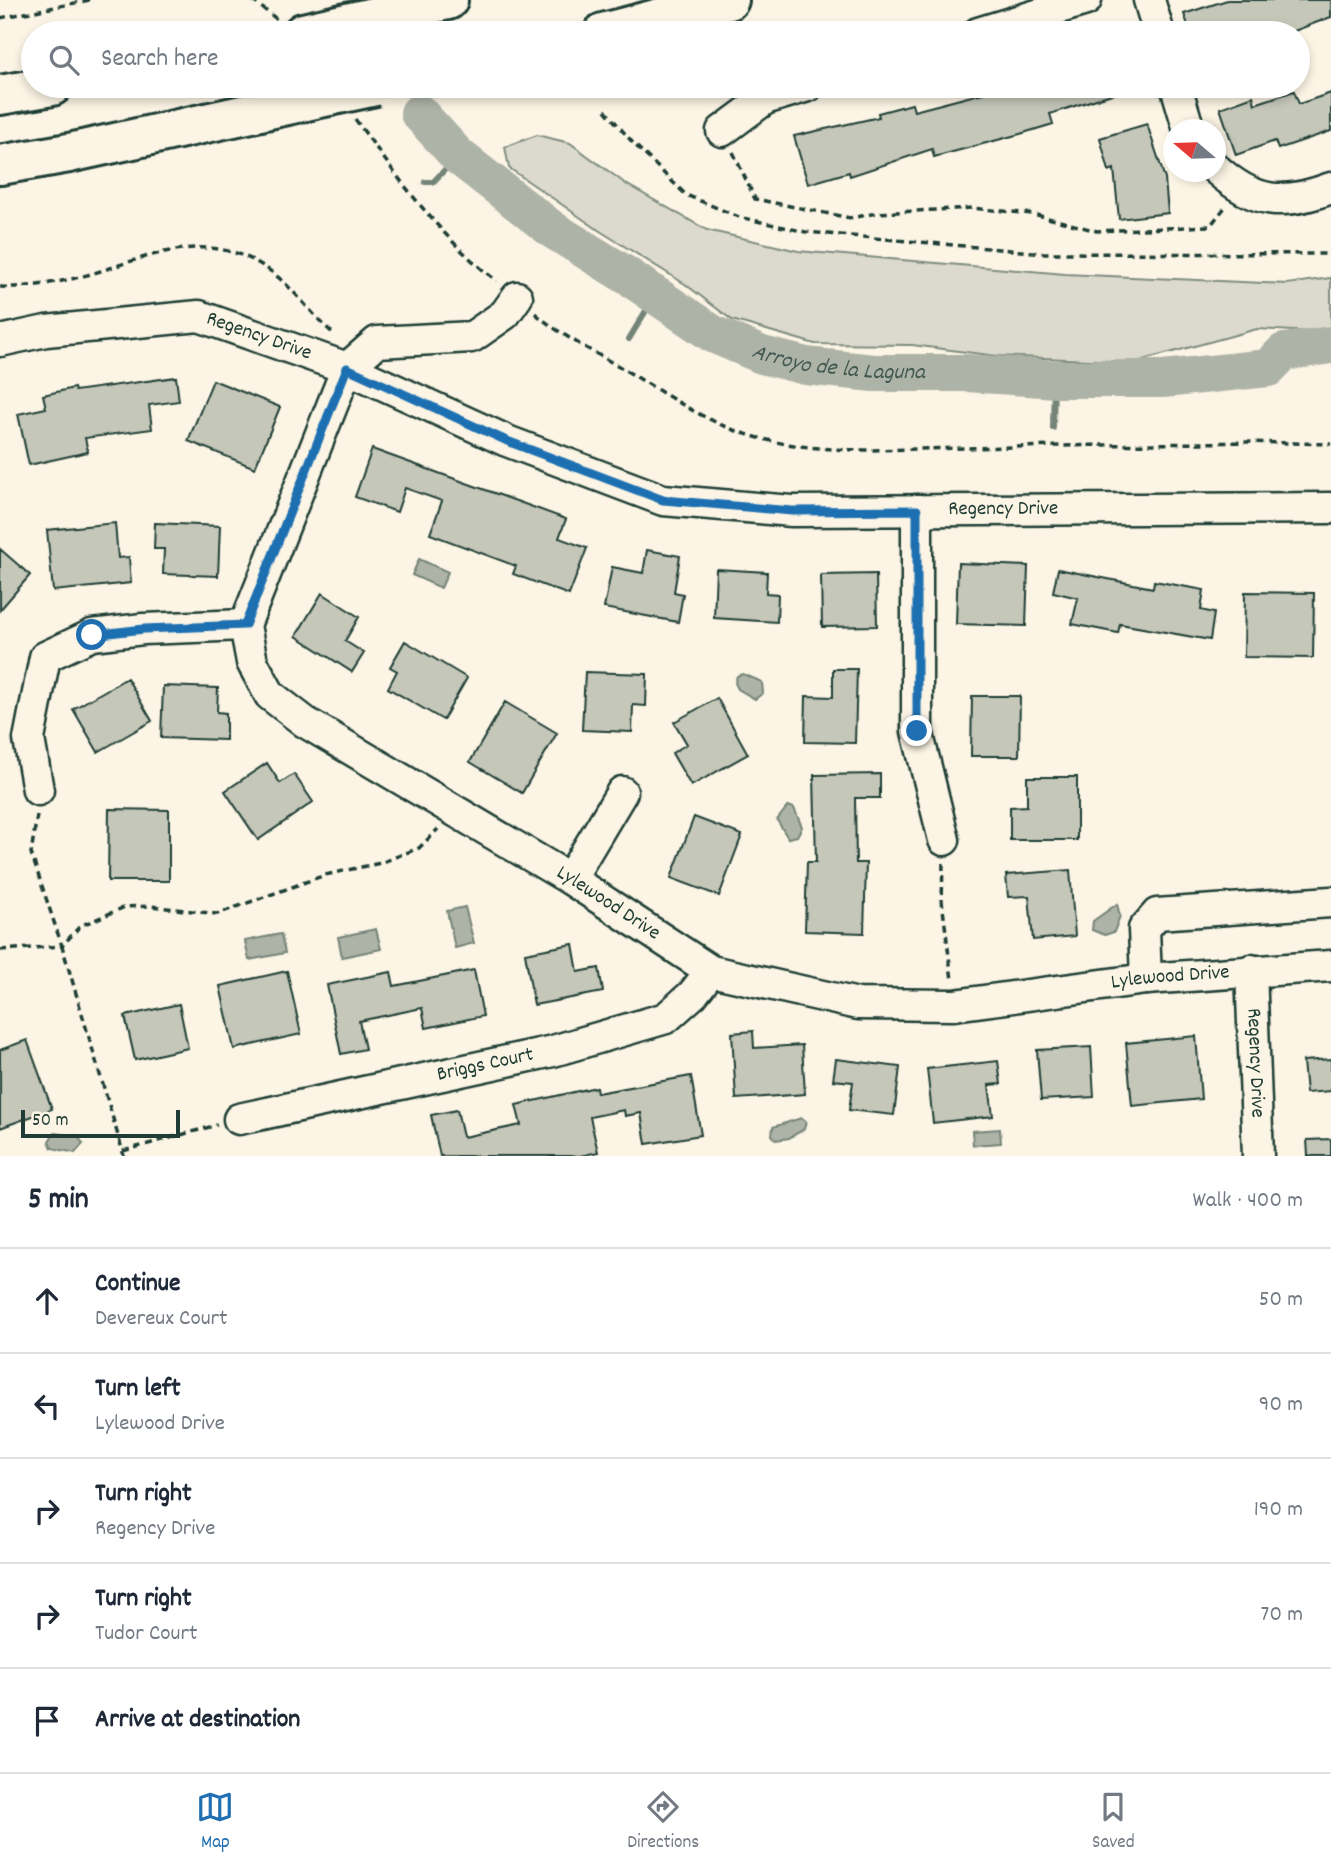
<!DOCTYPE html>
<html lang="en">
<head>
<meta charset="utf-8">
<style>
  body { margin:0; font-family:Dekko,sans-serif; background:#f6f6f7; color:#1f2937 }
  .compass { position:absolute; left:1163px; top:119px; width:63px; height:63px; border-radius:50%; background:#fff; box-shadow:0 4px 10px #0003; rotate:289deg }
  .scale { position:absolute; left:21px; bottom:18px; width:159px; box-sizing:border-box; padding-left:7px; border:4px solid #1f3d34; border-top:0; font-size:19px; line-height:24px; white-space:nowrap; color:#1f3d34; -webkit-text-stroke:5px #fcf5e5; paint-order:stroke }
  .stop { position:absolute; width:21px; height:21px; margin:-16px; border:5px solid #1f6fb2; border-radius:50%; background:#fff }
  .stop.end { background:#1f6fb2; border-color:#fff; box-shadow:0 2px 7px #0008 }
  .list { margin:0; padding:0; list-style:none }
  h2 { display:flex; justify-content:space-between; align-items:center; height:91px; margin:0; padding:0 28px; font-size:30px }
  h2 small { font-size:23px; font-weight:400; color:#747a83 }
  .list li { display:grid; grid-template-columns:46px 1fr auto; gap:21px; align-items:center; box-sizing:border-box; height:105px; padding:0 28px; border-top:2px solid #e0e1e3 }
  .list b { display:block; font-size:26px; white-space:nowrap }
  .list p { margin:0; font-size:23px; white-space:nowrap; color:#747a83 }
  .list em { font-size:23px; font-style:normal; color:#747a83 }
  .icon { flex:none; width:38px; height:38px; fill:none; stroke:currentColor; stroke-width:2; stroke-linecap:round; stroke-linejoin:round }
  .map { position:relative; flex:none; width:1331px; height:1156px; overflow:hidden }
  .search { position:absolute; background:#fff; box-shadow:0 4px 10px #0003; left:21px; right:21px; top:21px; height:77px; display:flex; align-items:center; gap:18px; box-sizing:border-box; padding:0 24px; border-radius:38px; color:#747a83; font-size:26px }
  .sheet { height:616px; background:#fff }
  nav { display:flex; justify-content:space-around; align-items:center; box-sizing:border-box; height:98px; border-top:2px solid #e0e1e3; background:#fff; font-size:19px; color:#747a83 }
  nav a { display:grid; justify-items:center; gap:4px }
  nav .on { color:#1f6fb2 }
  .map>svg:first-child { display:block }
  .green { fill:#dcdacc; stroke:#7e8c80; stroke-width:2 }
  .water { fill:#aeb3a7; stroke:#758479; stroke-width:2 }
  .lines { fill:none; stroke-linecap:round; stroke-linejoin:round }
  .stream { stroke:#758479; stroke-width:6 }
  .river { stroke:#aeb3a7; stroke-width:38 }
  .building { fill:#c5c7b9; stroke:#1f3d34; stroke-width:2 }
  .minor-casing { stroke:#1f3d34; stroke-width:35 }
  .highway-casing { stroke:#1f3d34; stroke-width:44 }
  .path { stroke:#1f3d34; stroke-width:3.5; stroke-dasharray:7 5; stroke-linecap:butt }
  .minor { stroke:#fcf5e5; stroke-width:30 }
  .highway { stroke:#fcf5e5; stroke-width:38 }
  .highway-bridge-casing { stroke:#1f3d34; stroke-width:44; stroke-linecap:butt }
  .highway-bridge { stroke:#fcf5e5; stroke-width:38 }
  .route { stroke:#1f6fb2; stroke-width:9 }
  .labels { text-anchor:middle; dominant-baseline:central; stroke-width:5; stroke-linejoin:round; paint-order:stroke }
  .street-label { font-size:21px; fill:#1f3d34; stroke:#fcf5e5 }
  .water-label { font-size:23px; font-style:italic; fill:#435a51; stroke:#fcf5e5 }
</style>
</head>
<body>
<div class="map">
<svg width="1331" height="1156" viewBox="0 0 1331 1156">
  <rect width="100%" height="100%" fill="#fcf5e5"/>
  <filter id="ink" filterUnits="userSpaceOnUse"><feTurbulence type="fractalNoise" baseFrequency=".0143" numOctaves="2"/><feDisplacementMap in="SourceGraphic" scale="14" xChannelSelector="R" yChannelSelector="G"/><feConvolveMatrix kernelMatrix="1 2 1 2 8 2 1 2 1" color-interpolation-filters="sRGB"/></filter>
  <g filter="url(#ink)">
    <path class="green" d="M 537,135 L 570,143 L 626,184 L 707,230 L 798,251 L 1065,274 L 1287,284 L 1331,278 L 1331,333 L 1257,329 L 1136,362 L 997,356 L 912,345 L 815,344 L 732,320 L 685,284 L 600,231 L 509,168 L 505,147 Z"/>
    <path class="water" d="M 419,559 L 448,572 L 441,588 L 412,575 Z
      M 743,674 L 762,682 L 763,693 L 755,699 L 738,689 L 735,683 L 737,676 Z
      M 788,806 L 794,808 L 802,827 L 797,836 L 788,838 L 777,820 Z
      M 1117,904 L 1120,916 L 1114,932 L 1105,935 L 1092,930 L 1093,921 Z
      M 465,907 L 474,943 L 455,948 L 447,911 Z
      M 376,929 L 381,949 L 342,957 L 338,937 Z
      M 281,934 L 285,953 L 249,960 L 245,941 Z
      M 801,1118 L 806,1122 L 804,1129 L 789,1138 L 776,1140 L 772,1135 L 773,1127 Z
      M 1000,1129 L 1001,1143 L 973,1145 L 972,1131 Z
      M 54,1133 L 78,1136 L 83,1144 L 75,1153 L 52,1148 L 49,1141 Z"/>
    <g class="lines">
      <path class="stream" d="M 425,182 L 433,182 L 458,156
        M 629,339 L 656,294
        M 1053,428 L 1054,379"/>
      <path class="river" id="s1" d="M 419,113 L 458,156 L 553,230 L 626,275 L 713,334 L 762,355 L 806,366 L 874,373 L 967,373 L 1056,379 L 1163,379 L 1268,368 L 1284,352 L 1331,345"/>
    </g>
    <path class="building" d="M 1227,0 L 1331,0 L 1331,17 L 1289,33 L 1191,33 L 1184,14 Z
      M 1010,86 L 1126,86 L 1127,89 L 1050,114 L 1053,124 L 1020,134 L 934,157 L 932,149 L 850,176 L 849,172 L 808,184 L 794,136 L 879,117 L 878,113 L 912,104 L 914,111 Z
      M 1294,91 L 1299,104 L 1331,93 L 1331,131 L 1278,149 L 1275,141 L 1236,155 L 1220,108 L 1253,96 L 1255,104 Z
      M 1147,124 L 1165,179 L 1168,213 L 1119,219 L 1114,169 L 1109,171 L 1100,138 Z
      M 176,377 L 179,401 L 149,405 L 152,429 L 85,438 L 88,452 L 29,465 L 18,414 L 46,408 L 43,395 L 74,388 L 75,391 Z
      M 213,380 L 280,407 L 255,468 L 188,441 Z
      M 372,449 L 566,519 L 559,538 L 587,548 L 569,595 L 513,574 L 516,566 L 430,534 L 442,501 L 405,488 L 397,512 L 355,497 Z
      M 115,523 L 118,558 L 129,557 L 131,583 L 53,591 L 47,530 Z
      M 155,523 L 220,526 L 218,576 L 163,574 L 164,549 L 154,549 Z
      M 0,549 L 30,575 L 0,610 Z
      M 647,550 L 680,556 L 674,592 L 683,594 L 678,622 L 604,608 L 612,567 L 643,573 Z
      M 958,563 L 1028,566 L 1026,626 L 956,624 Z
      M 716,569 L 767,572 L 766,593 L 778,594 L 777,622 L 714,618 Z
      M 1058,569 L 1153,588 L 1154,581 L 1204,590 L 1201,610 L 1214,613 L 1210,640 L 1120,624 L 1118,633 L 1072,624 L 1078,598 L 1053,592 Z
      M 876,574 L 877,626 L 822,627 L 821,575 Z
      M 1245,592 L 1314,593 L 1313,658 L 1244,657 Z
      M 322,593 L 359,617 L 345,641 L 364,653 L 352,672 L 296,636 Z
      M 405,641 L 467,678 L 443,720 L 388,688 L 397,671 L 390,667 Z
      M 833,669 L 857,669 L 855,743 L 805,742 L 806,696 L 833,697 Z
      M 585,672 L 647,674 L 646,706 L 633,705 L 632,732 L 582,730 Z
      M 127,678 L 152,721 L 98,752 L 73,709 Z
      M 163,686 L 218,688 L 217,712 L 226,713 L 226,740 L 161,738 Z
      M 972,696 L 1020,696 L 1019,756 L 971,756 Z
      M 717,698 L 748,754 L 691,786 L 672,753 L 687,744 L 674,722 Z
      M 505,702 L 557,733 L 522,793 L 470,762 Z
      M 267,763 L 280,783 L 294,774 L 313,802 L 258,840 L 225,791 Z
      M 880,774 L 880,798 L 855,798 L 856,863 L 866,863 L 864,933 L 805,931 L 807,862 L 816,862 L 814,775 Z
      M 1027,777 L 1077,777 L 1077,840 L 1010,840 L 1010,807 L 1027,806 Z
      M 109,809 L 169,810 L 169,881 L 108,881 Z
      M 694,817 L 742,835 L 719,896 L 671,878 Z
      M 1070,870 L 1075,936 L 1033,940 L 1029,896 L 1008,897 L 1006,875 Z
      M 573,944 L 578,972 L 599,968 L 603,992 L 534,1005 L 525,953 Z
      M 474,970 L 483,1016 L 426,1028 L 422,1008 L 359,1021 L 365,1049 L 341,1054 L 327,985 L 391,972 L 394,986 Z
      M 287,971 L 301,1034 L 234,1049 L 220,986 Z
      M 179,1004 L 188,1048 L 135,1060 L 125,1016 Z
      M 753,1031 L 754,1048 L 802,1045 L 805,1094 L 736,1099 L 732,1033 Z
      M 1196,1036 L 1201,1099 L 1132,1106 L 1126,1043 Z
      M 27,1040 L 52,1109 L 0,1128 L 0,1050 Z
      M 1091,1047 L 1094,1097 L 1041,1100 L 1037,1050 Z
      M 836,1059 L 900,1067 L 894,1115 L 849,1110 L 853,1082 L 833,1080 Z
      M 1331,1059 L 1331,1091 L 1306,1093 L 1303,1061 Z
      M 998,1061 L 1001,1084 L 989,1085 L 993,1116 L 933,1123 L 927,1069 Z
      M 691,1076 L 701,1135 L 646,1144 L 641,1113 L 625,1116 L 624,1110 L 590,1117 L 598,1152 L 580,1156 L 440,1156 L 431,1115 L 457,1110 L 463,1137 L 521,1125 L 516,1105 L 596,1087 L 597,1093 Z
      M 1331,1139 L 1331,1156 L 1308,1156 L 1307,1140 Z"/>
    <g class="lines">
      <g class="minor-casing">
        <g id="minor">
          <path d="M 1149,0 L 1159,33"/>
          <path d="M 978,33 L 1086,0"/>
          <path d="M 1176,86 L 1189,130"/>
          <path d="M 722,131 L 765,99 L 808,86"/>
          <path d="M 1216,169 C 1255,204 1283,206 1331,188"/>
          <path id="s2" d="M 517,297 L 505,314 L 472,337 L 377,342 L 347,368 L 245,625 L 252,662 L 270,695 L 305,722 L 570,879 L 711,971 L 858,1004 L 954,1005 L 1146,979 L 1331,966"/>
          <path id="s3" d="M 0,341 L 46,331 L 199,316 L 347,368 L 507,441 L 663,500 L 792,511 L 1331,508"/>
          <path d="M 917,510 L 917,731 L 944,840"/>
          <path d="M 38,790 L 29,739 L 45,657 L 92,635 L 143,629 L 245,625"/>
          <path d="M 570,879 L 622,792"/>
          <path id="s4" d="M 1251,970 L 1258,1156"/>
          <path d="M 1146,979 L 1144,929 L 1157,914 L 1331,902"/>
          <path id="s5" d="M 239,1119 L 553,1051 L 666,1018 L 693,994 L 711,971"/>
        </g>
      </g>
      <g class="highway-casing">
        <path id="highway" d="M 303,33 L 448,0
          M 603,33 L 729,0
          M 0,95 L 52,86
          M 0,165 L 69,153 L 306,101"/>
      </g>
      <path class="path" d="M 252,0 L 279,21
        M 0,18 L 90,0
        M 605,110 L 633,143 L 686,195 L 739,217 L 806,232 L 1044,253 L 1331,254
        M 355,119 C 396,175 441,239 497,281
        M 733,152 L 755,199 L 850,218 L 877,213 L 972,208 L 1033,214 L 1097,231 L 1210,226 L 1226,206
        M 0,287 C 26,288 55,283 80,277 C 143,260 204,226 266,268 C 292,285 311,315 335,335
        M 535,313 C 562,337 595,352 625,370 C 659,390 692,413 729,428 C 774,446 822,450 871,450 L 1247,442 L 1331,444
        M 37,815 L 31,853 L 62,946 L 80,926 L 125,907 L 151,906 L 217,914 L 325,875 L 380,863 L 419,848 L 438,829
        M 943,863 L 942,901 L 952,980
        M 0,950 L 62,946 L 124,1156
        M 123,1151 L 217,1125"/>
      <use href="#minor" class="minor"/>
      <use href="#highway" class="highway"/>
      <g class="highway-bridge-casing">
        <path id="highway-bridge" d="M 306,101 L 376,86"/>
      </g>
      <use href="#highway-bridge" class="highway-bridge"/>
    </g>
  </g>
  <g class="lines" filter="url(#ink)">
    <path class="route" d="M 92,635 L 144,629 L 245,625 L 347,368 L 507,441 L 663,500 L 792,511 L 917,510 L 917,731"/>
  </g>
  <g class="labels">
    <g class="street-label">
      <text stroke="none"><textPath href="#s3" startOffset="264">Regency Drive</textPath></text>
      <text stroke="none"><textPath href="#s3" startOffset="1041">Regency Drive</textPath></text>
      <text stroke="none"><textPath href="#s2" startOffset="945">Lylewood Drive</textPath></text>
      <text stroke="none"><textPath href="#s2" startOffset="1533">Lylewood Drive</textPath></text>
      <text stroke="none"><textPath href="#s4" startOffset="93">Regency Drive</textPath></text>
      <text stroke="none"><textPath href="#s5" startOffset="252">Briggs Court</textPath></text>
    </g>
    <g class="water-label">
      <text stroke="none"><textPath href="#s1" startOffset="500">Arroyo de la Laguna</textPath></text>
    </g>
  </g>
</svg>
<svg class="compass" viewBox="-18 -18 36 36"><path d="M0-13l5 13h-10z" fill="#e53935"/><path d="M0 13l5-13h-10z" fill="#747a83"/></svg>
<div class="scale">50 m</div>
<div class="stop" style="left:92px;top:635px"></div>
<div class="stop end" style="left:917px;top:731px"></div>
<div class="search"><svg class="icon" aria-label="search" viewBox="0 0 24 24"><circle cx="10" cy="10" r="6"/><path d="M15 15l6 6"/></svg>Search here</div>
</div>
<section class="sheet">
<h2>5 min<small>Walk · 400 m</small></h2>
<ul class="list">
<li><svg class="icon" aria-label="ahead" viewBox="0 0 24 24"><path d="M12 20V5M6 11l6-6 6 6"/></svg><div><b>Continue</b><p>Devereux Court</p></div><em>50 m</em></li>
<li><svg class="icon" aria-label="left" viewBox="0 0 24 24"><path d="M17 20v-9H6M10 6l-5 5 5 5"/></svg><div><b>Turn left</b><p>Lylewood Drive</p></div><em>90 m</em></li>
<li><svg class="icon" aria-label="right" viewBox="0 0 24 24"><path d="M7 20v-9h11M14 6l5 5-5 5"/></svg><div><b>Turn right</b><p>Regency Drive</p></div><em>190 m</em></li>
<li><svg class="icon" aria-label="right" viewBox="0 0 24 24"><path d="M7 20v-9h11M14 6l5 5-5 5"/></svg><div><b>Turn right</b><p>Tudor Court</p></div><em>70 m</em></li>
<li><svg class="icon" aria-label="arrive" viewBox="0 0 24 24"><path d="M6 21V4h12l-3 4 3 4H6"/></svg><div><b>Arrive at destination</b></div></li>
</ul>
</section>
<nav>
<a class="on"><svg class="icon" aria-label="map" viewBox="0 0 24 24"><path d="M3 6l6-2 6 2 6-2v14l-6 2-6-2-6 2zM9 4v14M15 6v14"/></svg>Map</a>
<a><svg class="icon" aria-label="directions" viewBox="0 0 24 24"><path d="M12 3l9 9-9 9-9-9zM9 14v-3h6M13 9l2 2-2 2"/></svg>Directions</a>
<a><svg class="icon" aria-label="saved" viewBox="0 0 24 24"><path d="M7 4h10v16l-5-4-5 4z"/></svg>Saved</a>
</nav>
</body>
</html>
